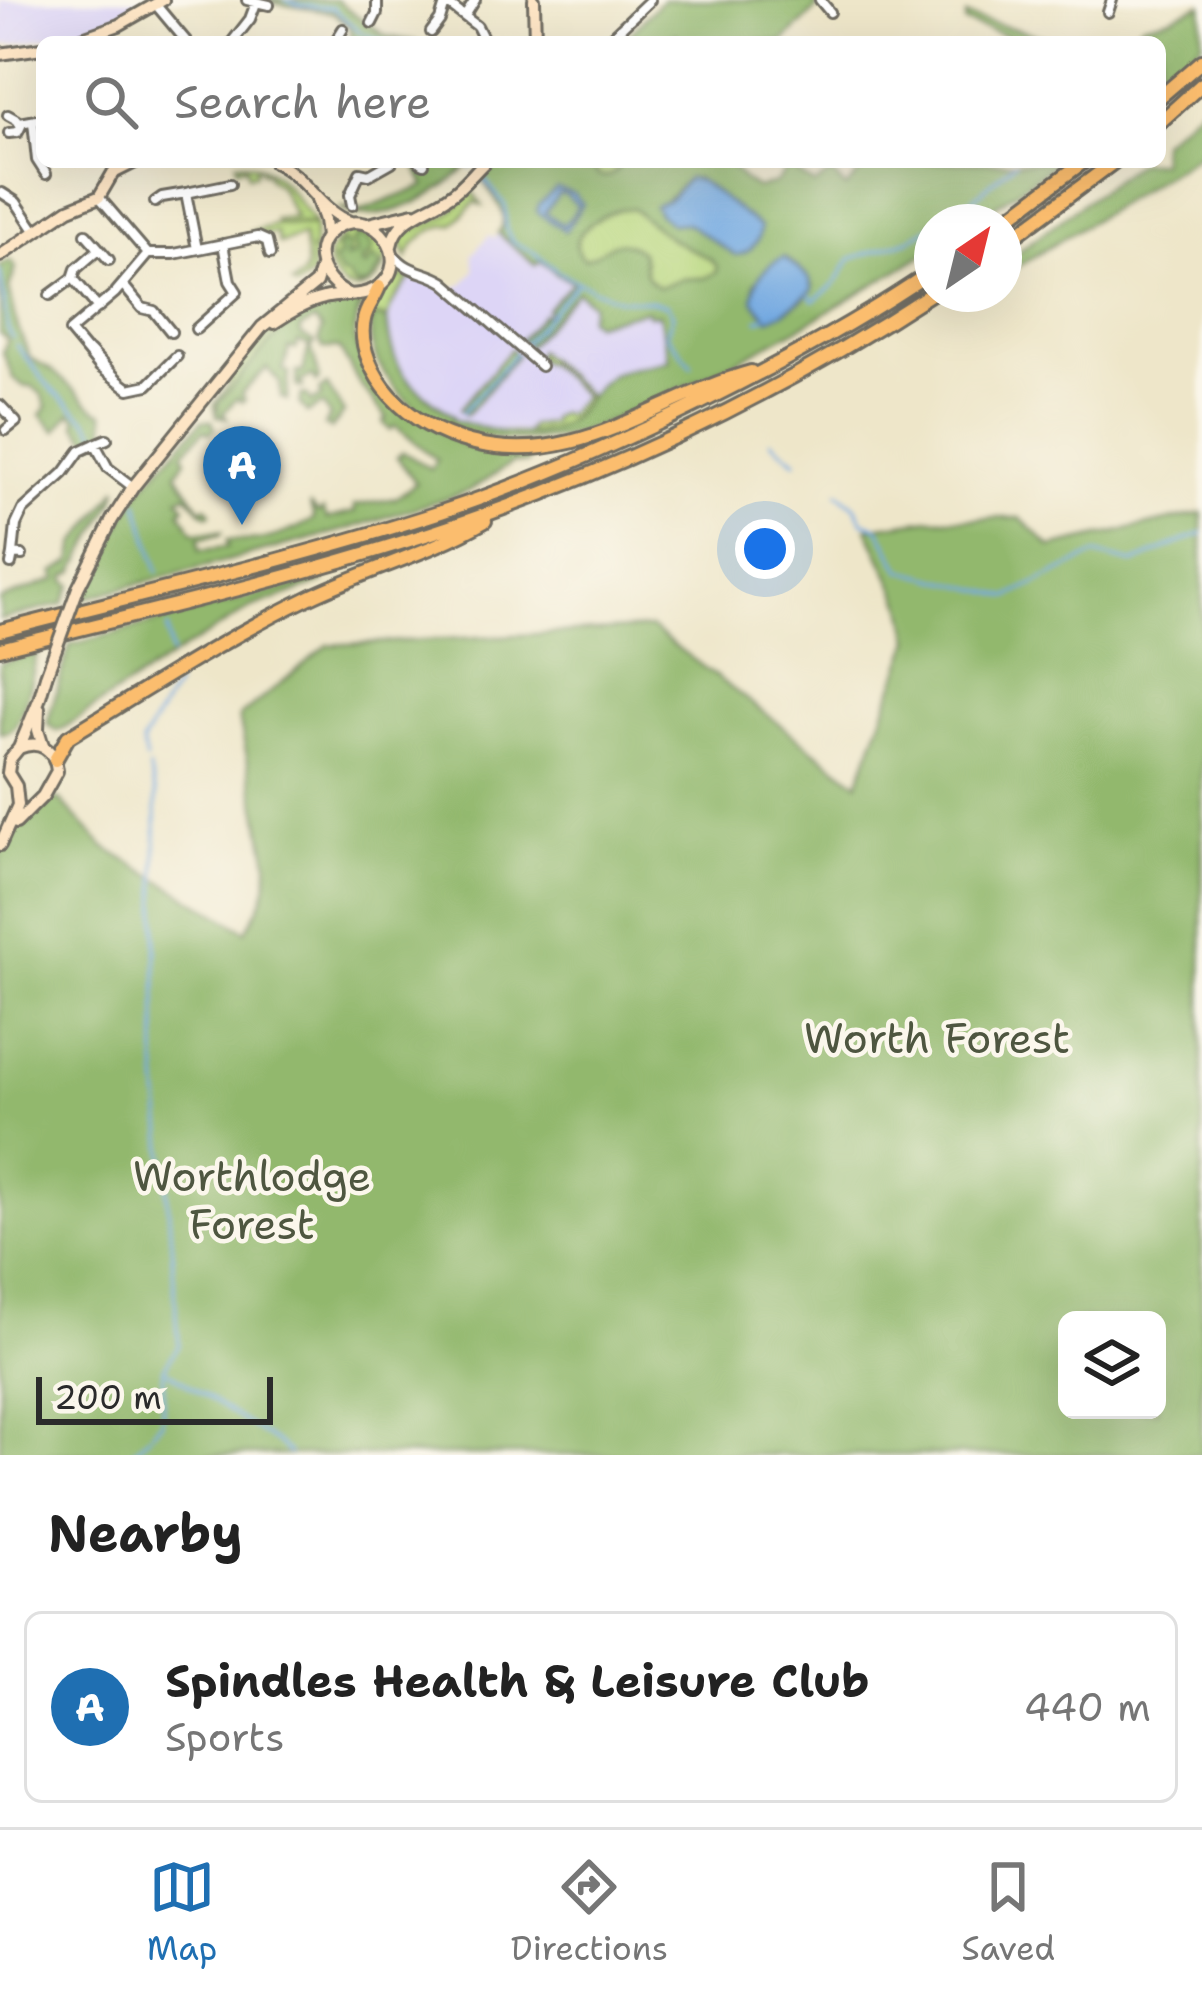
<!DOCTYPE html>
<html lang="en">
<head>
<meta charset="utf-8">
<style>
  body { margin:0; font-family:"Shantell Sans",sans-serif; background:#f6f6f6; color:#222 }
  .controls { position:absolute; right:36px; bottom:36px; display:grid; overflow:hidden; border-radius:18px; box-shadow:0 12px 48px #0002 }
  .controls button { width:108px; height:108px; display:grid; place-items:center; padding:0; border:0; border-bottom:3px solid #e0e0e0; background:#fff; color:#222; font:60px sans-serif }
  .compass { position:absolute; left:914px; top:204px; width:108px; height:108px; border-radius:50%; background:#fff; box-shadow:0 12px 48px #0002; rotate:35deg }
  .scale { position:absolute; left:36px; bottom:30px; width:237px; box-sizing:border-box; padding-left:12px; border:6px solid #2b2b2b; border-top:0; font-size:33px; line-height:42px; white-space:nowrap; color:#2b2b2b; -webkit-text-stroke:9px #fbf7ec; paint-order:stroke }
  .you { position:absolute; left:765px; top:549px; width:42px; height:42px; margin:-30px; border:9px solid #fff; border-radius:50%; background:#1a73e8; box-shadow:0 0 0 18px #1a73e833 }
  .badge { display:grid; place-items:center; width:78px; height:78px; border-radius:50%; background:#1f6fb2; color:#fff; font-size:39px; font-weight:700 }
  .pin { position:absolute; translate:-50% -99px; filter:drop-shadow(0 3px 6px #0008) }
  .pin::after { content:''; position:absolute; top:63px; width:42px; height:36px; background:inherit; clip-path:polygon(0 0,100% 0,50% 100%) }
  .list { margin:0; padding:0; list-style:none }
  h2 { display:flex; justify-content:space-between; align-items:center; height:156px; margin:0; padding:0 48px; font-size:51px }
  h2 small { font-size:39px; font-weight:400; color:#767676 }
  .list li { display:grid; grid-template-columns:78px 1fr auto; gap:36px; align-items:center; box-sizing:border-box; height:192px; margin:0 24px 24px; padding:0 24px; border:3px solid #e0e0e0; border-radius:18px }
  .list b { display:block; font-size:45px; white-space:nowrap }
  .list p { margin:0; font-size:39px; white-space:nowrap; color:#767676 }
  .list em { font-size:39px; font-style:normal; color:#767676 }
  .icon { flex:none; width:66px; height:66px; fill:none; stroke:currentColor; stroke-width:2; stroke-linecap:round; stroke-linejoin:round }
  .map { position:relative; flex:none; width:1202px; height:1455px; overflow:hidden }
  .search { position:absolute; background:#fff; box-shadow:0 12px 48px #0002; left:36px; right:36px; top:36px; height:132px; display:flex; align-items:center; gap:30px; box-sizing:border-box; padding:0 42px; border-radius:18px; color:#767676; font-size:45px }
  .sheet { height:372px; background:#fff }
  nav { display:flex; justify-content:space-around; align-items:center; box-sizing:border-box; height:168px; border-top:3px solid #e0e0e0; background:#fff; font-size:33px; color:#767676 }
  nav a { display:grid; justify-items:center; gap:6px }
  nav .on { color:#1f6fb2 }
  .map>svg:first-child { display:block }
  .built { fill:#ddd5f6 }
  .green { fill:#b8d77e; stroke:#728154; stroke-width:3 }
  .forest { fill:#92b86d; stroke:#5e724c; stroke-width:3; fill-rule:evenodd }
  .water { fill:#73a9e1; stroke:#4f6a86; stroke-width:3; fill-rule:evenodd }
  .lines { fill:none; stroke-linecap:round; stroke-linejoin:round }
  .stream { stroke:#73a9e1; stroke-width:3 }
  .street-casing { stroke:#6f6c62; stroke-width:14 }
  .secondary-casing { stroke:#6f6c62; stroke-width:16 }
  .highway-casing { stroke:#6f6c62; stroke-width:18 }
  .street { stroke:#fff; stroke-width:8 }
  .secondary { stroke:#fde5c5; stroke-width:10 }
  .highway { stroke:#fbbd6e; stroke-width:12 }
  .secondary-bridge-casing { stroke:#6f6c62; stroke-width:16; stroke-linecap:butt }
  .secondary-bridge { stroke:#fde5c5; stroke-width:10 }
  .labels { text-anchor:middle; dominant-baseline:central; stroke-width:9; stroke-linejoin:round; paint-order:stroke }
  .park-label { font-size:42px; fill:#4e5640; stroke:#fbf7ec }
</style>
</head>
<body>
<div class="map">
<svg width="1202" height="1455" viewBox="0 0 1202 1455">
  <rect width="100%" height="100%" fill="#fbf7ec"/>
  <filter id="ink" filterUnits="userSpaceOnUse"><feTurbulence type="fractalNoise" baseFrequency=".00833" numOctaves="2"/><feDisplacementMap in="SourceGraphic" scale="24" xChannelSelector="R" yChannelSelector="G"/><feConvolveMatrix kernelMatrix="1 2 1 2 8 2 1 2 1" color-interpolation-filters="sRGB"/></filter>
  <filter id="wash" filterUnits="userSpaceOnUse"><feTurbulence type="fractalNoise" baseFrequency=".004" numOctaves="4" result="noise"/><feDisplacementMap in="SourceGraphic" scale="48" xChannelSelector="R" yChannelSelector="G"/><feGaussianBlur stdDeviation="2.7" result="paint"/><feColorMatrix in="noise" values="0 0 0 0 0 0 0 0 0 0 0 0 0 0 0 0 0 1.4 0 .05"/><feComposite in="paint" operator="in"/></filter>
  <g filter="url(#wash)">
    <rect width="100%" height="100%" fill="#eee6c9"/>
    <path class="built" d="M 0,0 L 149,0 L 116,18 L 82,30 L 14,44 L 0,44 Z
      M 504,226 L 574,282 L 521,341 L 528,346 L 577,290 L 592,304 L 659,313 L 669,360 L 612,373 L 565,426 L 541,433 L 484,429 L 451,419 L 453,416 L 401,373 L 392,355 L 388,336 L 389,309 L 397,294 L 412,279 L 435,284 L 449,295 L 456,287 L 461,286 L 475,270 L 472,255 L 489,235 L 494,238 Z"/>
    <path class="green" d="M 236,162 C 274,162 295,195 314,224 L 276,222 L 275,219 L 295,217 L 280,187 L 268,178 L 266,172 L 262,173 L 261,168 L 255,169 L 255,174 L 248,175 L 246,166 L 237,167 Z
      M 554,162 L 622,162 C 616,172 611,180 598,175 L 594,168 L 582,170 Z
      M 472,191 L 482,205 L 475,202 L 453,225 C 434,224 413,240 407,258 L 401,243 L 406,233 L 448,215 Z
      M 619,209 L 633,209 L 671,239 L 710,259 L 717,266 L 717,272 L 705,278 L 681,279 L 660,287 C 647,281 644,276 644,261 L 593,257 L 584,259 C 561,237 599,216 619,209 Z
      M 277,224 L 314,226 L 314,249 L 309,251 L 314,251 L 312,275 L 297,287 L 292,284 C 314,271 305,258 303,236 L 279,244 L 276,233 L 258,236 L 251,232 Z
      M 352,231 C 422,230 369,324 334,276 C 321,257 334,239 352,231 Z
      M 403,276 L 412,277 C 402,289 391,301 387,319 L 378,316 L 370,322 L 373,314 L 369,311 C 377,299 389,281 403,276 Z
      M 344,299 L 360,300 L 363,305 L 356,322 L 354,338 L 359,307 C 344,308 326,307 311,311 C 288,317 220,394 217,416 L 214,405 L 230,382 L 227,380 C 264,337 286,308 344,299 Z
      M 511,349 L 517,355 L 466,415 L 460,409 Z
      M 538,351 L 587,394 L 585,396 L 588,398 C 566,424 561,432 526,433 L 530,426 L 551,423 L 551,418 L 560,413 L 565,415 L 584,396 L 546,362 L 543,363 L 536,357 Z"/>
    <path class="forest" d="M 256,0 L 336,0 L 385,36 L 418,42 L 348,42 L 352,37 L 349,26 L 333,13 Z
      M 662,0 L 814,0 L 817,8 L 783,42 L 686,42 L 675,34 L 659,42 L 622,42 Z
      M 1202,4 L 1202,42 L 1160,83 L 1160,42 L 1119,42 L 1143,24 L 1172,17 Z
      M 966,16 L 1064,42 L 1027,42 L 965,23 Z
      M 1202,105 L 1202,152 L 1004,275 L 1004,262 L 1138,162 L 1160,162 L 1160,142 Z
      M 429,162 L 471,162 C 444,193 378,231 338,208 L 359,212 L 425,186 L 417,167 L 425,170 Z
      M 500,162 L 554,162 L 582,170 L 594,168 L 598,175 C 611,180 616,172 622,162 L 728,162 L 742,179 L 757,188 L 775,183 L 789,168 L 815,185 L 831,173 L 846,188 L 860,172 L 877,162 L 1057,162 L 973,222 L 932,222 L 932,249 C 844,304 754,355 660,398 C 627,412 594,431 558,437 C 502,446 436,434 398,391 C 381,372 363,341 374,317 L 387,319 C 391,373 411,385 453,416 L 452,419 C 491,431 546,448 576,413 C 586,401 600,379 615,373 C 631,365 653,365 669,360 L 659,314 L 649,315 L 647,310 L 594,323 L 588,318 L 592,304 L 577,291 L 528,346 L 520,340 L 543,314 L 546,315 L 549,311 L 547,309 L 573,282 L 558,275 L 540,260 L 535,265 L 498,233 C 513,215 493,196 482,180 ZM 696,178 L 760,227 L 724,248 L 687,223 L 672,224 L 664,202 L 686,180 ZM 619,209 L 633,209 L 671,239 L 710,259 L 717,266 L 717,272 L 705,278 L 681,279 L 660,287 C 642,279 646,269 641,252 C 611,230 613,251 584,259 C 560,237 599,216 619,209 ZM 787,258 L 809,278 L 813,286 C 807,302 785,312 769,318 L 754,301 L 755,283 Z
      M 358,236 L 368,239 L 373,248 L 372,253 L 363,259 L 362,265 L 365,267 L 371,259 L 376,258 L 382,265 L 371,283 L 359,287 L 351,282 L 349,277 L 340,274 L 333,261 L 339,256 L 337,248 L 343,242 L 349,246 L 346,258 L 356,254 L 352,241 Z
      M 11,261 L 16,268 L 9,288 L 18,328 L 30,358 L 53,371 L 95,409 L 104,413 L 106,435 L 89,440 L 76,425 L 77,419 L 71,413 L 56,431 L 41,415 L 47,407 L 42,395 L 32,386 L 25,387 L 13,378 L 3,352 L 8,339 L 0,334 L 0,265 Z
      M 350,301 L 359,306 L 354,338 L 365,370 L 376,386 L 462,445 L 494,452 L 530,454 L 531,458 L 527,463 L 512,463 L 469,491 L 348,529 L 85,598 L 84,595 L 101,556 L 140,490 L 202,421 L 212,421 L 215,429 L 210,433 L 204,430 L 183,453 L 186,459 L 177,473 L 199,506 L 202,509 L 206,506 L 211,512 L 209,515 L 203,512 L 186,494 L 179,498 L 185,506 L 180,511 L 194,532 L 222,532 L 220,535 L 199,538 L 200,550 L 228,547 L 227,540 C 234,540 241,541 247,541 C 268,541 296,530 314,519 L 310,504 L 318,513 L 323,510 L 327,519 L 355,512 L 354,506 L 396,498 L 416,483 L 397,457 L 403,452 L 431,469 L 437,460 L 395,426 L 390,430 L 383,422 L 387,418 L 360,385 L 339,348 L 323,348 L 319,340 L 322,329 L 314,321 L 301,328 L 301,335 L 315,343 L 311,347 L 320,379 L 317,382 L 312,376 L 301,381 L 303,387 L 297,387 L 297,372 L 303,372 L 309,345 L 298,342 L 296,349 L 289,348 L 283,370 L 289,373 L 287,400 L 281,397 L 280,383 L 267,368 L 241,394 L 245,400 L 242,402 L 237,398 L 223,413 L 227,418 L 217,416 L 218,403 C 255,363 289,303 350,301 Z
      M 327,385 L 344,413 L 331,429 L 324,426 L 330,417 L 324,406 L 321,405 L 307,413 L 299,403 L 302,395 L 308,396 L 311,402 L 322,397 L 320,391 Z
      M 118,488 L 116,497 L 74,572 L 66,576 L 66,581 L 72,585 L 63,604 L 0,620 L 0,600 L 57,579 L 54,573 L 72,561 L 76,544 Z
      M 1202,513 L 1202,1455 L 0,1455 L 0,834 C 19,818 35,797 60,800 L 104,847 L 246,931 C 261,906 269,890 268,861 L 239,717 L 328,645 L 651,628 L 858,783 L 911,640 L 904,607 L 867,528 L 930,519 L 1020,518 L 1051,547 ZM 1067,1320 L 1157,1320 L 1157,1410 L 1067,1410 Z
      M 323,578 L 324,582 L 251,608 L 185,648 L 62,729 L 57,731 L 47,724 L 70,645 Z
      M 37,653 C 33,670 24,722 10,731 C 7,733 3,732 0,733 L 0,663 Z"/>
    <path class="water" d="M 688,178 L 700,181 L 760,227 C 761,241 749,255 735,255 L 687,223 L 672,224 L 658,213 L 654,205 L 668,200 Z
      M 557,188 L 574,194 L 583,204 L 565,231 L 537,212 L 539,204 ZM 559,193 L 566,195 L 578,205 L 572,216 L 563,225 L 545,212 Z
      M 784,257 L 809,278 L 813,290 L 784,312 L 769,319 L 753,300 C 754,280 765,265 784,257 Z"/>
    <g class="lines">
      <path class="stream" d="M 286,0 L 300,5 L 333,8 L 359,31 L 383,42
        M 463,162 L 472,168
        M 480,174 L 505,205 L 506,229 L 512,241 L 533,252 L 560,273 L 595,290 L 620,299 L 649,301 L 667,305 L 673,315 L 666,334 L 692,365
        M 938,222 L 974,198 L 1015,162
        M 0,271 L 8,330 L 13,338
        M 810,295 L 814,301 L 836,283 L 850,259 L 909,240 L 932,226
        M 758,320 L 766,317
        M 524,343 L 578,282
        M 16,345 L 50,388 L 88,421 L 97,434
        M 463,412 L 515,353
        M 771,441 L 796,461
        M 838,493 L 855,506 L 863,521 L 878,527 L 901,570 L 1009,597 L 1096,554 L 1133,563 L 1202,533
        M 138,502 L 158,572
        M 167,628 L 171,655
        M 146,760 L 142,743 L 176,685
        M 165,1369 L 278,1444 L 289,1453
        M 130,1455 L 162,1422 L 164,1368 L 179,1345 L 157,1063 L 156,794 L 149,768"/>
    </g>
  </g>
  <g filter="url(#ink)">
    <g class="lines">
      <g class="street-casing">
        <path id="street" d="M 247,0 L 269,5
          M 820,0 L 830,12
          M 156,5 L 187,42
          M 1108,12 L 1112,0
          M 465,16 L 475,0
          M 372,23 L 377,13 L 377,0
          M 431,32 L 440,20 L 444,7 L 448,4 L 477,26 L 485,42
          M 232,42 L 250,19 L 256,3
          M 335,42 L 343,29
          M 606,42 L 650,0
          M 8,115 L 17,120 L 21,126 L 18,132 L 9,133
          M 33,122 L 37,160 L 46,174
          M 20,123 L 42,119
          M 420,162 L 424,164
          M 2,193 L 16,202 L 36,232
          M 99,197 L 148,254
          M 155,202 L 162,197 L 186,193
          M 352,205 L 350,195 L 360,173 L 369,175 L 392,162
          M 86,234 L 109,260
          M 197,249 L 186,193 L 230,184
          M 98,250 L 76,269 L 73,278 L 98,308
          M 392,253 C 411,275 422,269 444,282 L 541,366
          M 148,254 L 115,293 L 70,331 L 100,367 L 129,389 L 148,385 L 177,356
          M 148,254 L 174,254 L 258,237 L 267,241 L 270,254
          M 123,285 L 142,308 L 154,311 L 171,332
          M 50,295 L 73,278
          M 196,329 L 237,292 L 230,281 L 223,244
          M 90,351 L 117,379
          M 0,405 L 16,422 L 6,430
          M 95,444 L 107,439
          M 13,554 L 16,525 L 23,510 L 64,473 L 80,451 L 95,444 L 108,468 L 133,487
          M 11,564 L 13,554 L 22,555"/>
      </g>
      <g class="secondary-casing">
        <path id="secondary" d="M 534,0 L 535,42
          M 71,42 L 119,25 L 163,0
          M 0,54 L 42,48
          M 274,162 C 308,178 318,210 350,222
          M 317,200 L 324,220 L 326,237
          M 368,224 L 414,213
          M 391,246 C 397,216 427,212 449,196 C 463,187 473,173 485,162
          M 0,256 L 69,209 L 99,197 L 113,173 L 135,162
          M 274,323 C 290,312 306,302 324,298 C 342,293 363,298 378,287 C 415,261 375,204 336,228 C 306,247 322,282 348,294
          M 78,588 L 112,520 L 133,487 L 262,327 L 316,283 L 321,267
          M 39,708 L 38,730 L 43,746
          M 16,823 L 43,796 L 57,771 C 55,749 39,739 19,748
          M 0,845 L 18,805 L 16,786 L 8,773 L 10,759 L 19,748 L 39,700 L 46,676"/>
      </g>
      <g class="highway-casing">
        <path id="highway" d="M 1160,97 L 1202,61
          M 1160,122 L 1202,84
          M 1003,222 L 1083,162
          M 1004,244 L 1114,162
          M 379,287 C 375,298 366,308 364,320 C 358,346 374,377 391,396 C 412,419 439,434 470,442 C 577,470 654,399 751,372
          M 0,631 C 147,593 296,559 441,512 C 531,482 617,444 702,402 C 781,363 859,321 932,271
          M 0,649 C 133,615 266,585 397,544 C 585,486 768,401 932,293
          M 55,760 L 68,737 C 147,689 225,638 308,598 C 366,570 430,553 485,521"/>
      </g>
      <use href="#street" class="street"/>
      <use href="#secondary" class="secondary"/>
      <use href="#highway" class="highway"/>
      <g class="secondary-bridge-casing">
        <path id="secondary-bridge" d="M 46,676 L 78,588"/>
      </g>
      <use href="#secondary-bridge" class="secondary-bridge"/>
    </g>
  </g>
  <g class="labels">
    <g class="park-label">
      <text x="937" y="1038">Worth Forest</text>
      <text x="252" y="1176">Worthlodge<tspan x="252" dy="48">Forest</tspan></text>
    </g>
  </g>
</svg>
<div class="controls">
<button><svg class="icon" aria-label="layers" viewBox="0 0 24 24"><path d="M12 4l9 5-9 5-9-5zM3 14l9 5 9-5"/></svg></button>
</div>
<svg class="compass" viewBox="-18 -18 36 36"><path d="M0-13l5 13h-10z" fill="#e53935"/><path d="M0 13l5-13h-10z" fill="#767676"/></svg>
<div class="scale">200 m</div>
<div class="you"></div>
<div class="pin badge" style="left:242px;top:525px">A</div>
<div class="search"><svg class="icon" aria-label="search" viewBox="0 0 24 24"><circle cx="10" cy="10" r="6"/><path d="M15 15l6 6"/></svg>Search here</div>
</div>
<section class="sheet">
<h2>Nearby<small></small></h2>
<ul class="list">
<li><span class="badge">A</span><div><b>Spindles Health &amp; Leisure Club</b><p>Sports</p></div><em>440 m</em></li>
</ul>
</section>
<nav>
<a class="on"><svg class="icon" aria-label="map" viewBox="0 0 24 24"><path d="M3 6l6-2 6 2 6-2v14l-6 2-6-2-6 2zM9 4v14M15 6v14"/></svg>Map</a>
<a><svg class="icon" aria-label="directions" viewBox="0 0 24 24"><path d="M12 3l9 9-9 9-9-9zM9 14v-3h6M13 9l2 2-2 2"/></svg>Directions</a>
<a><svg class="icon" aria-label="saved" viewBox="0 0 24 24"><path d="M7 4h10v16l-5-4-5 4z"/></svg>Saved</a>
</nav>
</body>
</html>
